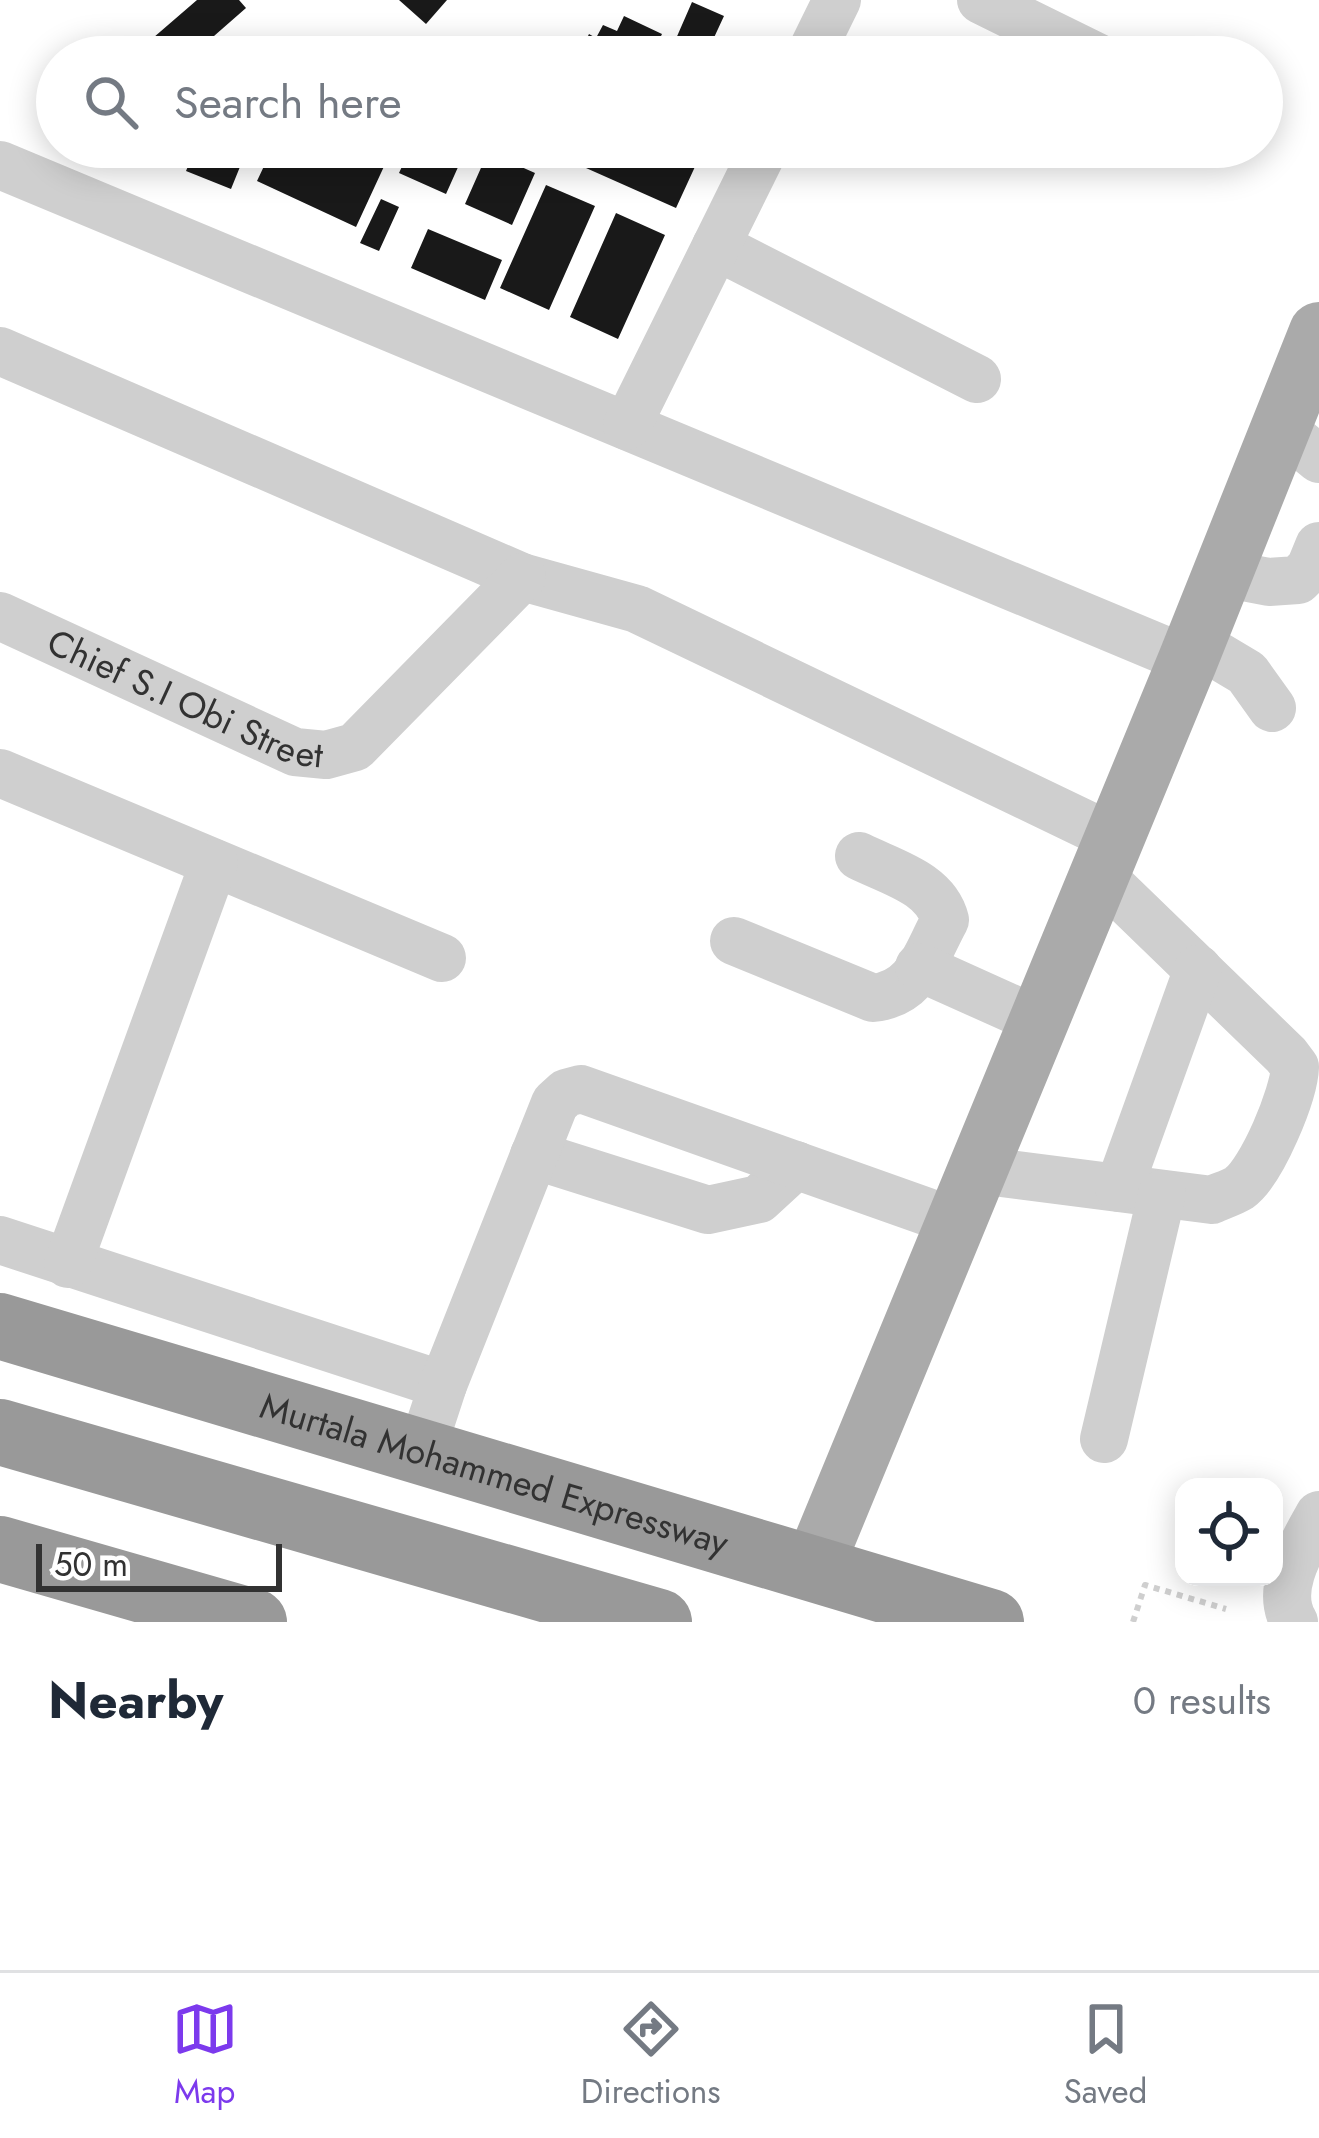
<!DOCTYPE html>
<html lang="en">
<head>
<meta charset="utf-8">
<style>
  body { margin:0; font-family:Jost,sans-serif; background:#f2f2f3; color:#1f2937 }
  .controls { position:absolute; right:36px; bottom:36px; display:grid; overflow:hidden; border-radius:24px; box-shadow:0 6px 30px #0003 }
  .controls button { width:108px; height:108px; display:grid; place-items:center; padding:0; border:0; border-bottom:3px solid #e0e1e3; background:#fff; color:#1f2937; font:60px sans-serif }
  .scale { position:absolute; left:36px; bottom:30px; width:246px; box-sizing:border-box; padding-left:12px; border:6px solid #323232; border-top:0; font-size:33px; line-height:42px; white-space:nowrap; color:#323232; -webkit-text-stroke:9px #fff; paint-order:stroke }
  .list { margin:0; padding:0; list-style:none }
  h2 { display:flex; justify-content:space-between; align-items:center; height:156px; margin:0; padding:0 48px; font-size:51px }
  h2 small { font-size:39px; font-weight:400; color:#747a83 }
  .icon { flex:none; width:66px; height:66px; fill:none; stroke:currentColor; stroke-width:2; stroke-linecap:round; stroke-linejoin:round }
  .map { position:relative; flex:none; width:1319px; height:1622px; overflow:hidden }
  .search { position:absolute; background:#fff; box-shadow:0 6px 30px #0003; left:36px; right:36px; top:36px; height:132px; display:flex; align-items:center; gap:30px; box-sizing:border-box; padding:0 42px; border-radius:66px; color:#747a83; font-size:45px }
  .sheet { height:348px; background:#fff }
  nav { display:flex; justify-content:space-around; align-items:center; box-sizing:border-box; height:168px; border-top:3px solid #e0e1e3; background:#fff; font-size:33px; color:#747a83 }
  nav a { display:grid; justify-items:center; gap:6px }
  nav .on { color:#7c3aed }
  .map>svg:first-child { display:block }
  .building { fill:#191919 }
  .lines { fill:none; stroke-linecap:round; stroke-linejoin:round }
  .path { stroke:#cfcfcf; stroke-width:6; stroke-dasharray:6 6; stroke-linecap:butt }
  .minor { stroke:#cfcfcf; stroke-width:48 }
  .major { stroke:#aaa; stroke-width:60 }
  .highway { stroke:#999; stroke-width:66 }
  .labels { text-anchor:middle; dominant-baseline:central; stroke-width:12; stroke-linejoin:round; paint-order:stroke }
  .street-label { font-size:36px; fill:#323232; stroke:#fff }
</style>
</head>
<body>
<div class="map">
<svg width="1319" height="1622" viewBox="0 0 1319 1622">
  <rect width="100%" height="100%" fill="#fff"/>
  <path class="building" d="M 197,0 L 239,0 L 246,8 L 190,57 L 157,57 L 146,44 Z
    M 399,0 L 447,0 L 426,24 Z
    M 692,2 L 724,16 L 705,57 L 668,57 Z
    M 624,16 L 662,34 L 652,55 L 644,51 L 641,57 L 587,57 L 591,50 L 583,46 L 589,34 L 596,38 L 603,25 L 617,31 Z
    M 196,147 L 248,147 L 231,189 L 186,171 Z
    M 273,147 L 329,147 L 323,160 L 335,166 L 344,147 L 393,147 L 356,227 L 257,181 Z
    M 411,147 L 467,147 L 446,194 L 399,173 Z
    M 574,147 L 675,147 L 699,158 L 676,208 L 568,160 Z
    M 488,152 L 535,173 L 512,225 L 465,204 Z
    M 546,185 L 595,206 L 549,310 L 500,288 Z
    M 381,199 L 399,207 L 379,251 L 360,243 Z
    M 616,213 L 665,235 L 618,339 L 570,317 Z
    M 428,229 L 502,260 L 485,300 L 411,268 Z"/>
  <g class="lines">
    <path class="path" d="M 1133,1622 L 1145,1585 L 1226,1609"/>
    <g class="minor">
      <path d="M 981,0 L 1097,57"/>
      <path d="M 809,57 L 837,0"/>
      <path d="M 0,165 L 1188,660"/>
      <path d="M 716,246 L 977,379"/>
      <path d="M 0,351 L 522,577 L 637,609 L 1114,838"/>
      <path d="M 627,426 L 765,147"/>
      <path d="M 1280,427 L 1319,459"/>
      <path d="M 1222,573 L 1269,582 L 1298,580 L 1310,568 L 1319,546"/>
      <path id="s1" d="M 0,616 L 295,752 L 326,755 L 355,747 L 522,577"/>
      <path d="M 1195,642 L 1247,673 L 1272,708"/>
      <path d="M 0,773 L 442,958"/>
      <path d="M 734,941 L 873,998 C 918,993 925,956 945,920 C 936,883 891,872 859,856"/>
      <path d="M 919,967 L 1039,1021"/>
      <path d="M 534,1155 L 708,1210 L 759,1199 L 796,1165"/>
      <path d="M 978,1170 L 1212,1200 C 1220,1196 1231,1193 1239,1188 C 1262,1172 1294,1094 1295,1067 L 1286,1055 L 1099,874"/>
      <path d="M 1119,1188 L 1198,969"/>
      <path d="M 0,1240 L 443,1385"/>
      <path d="M 68,1264 L 214,863"/>
      <path d="M 1104,1439 L 1162,1194"/>
      <path d="M 421,1452 L 443,1385 L 555,1103 L 566,1093 L 581,1089 L 956,1222"/>
      <path d="M 1294,1622 C 1274,1589 1302,1546 1319,1515"/>
    </g>
    <path class="major" d="M 812,1571 L 1188,660 L 1319,332"/>
    <g class="highway">
      <path id="s2" d="M 0,1326 L 991,1622"/>
      <path d="M 0,1432 L 659,1622"/>
      <path d="M 0,1549 L 254,1622"/>
    </g>
  </g>
  <g class="labels">
    <g class="street-label">
      <text stroke="none"><textPath href="#s1" startOffset="204">Chief S.I Obi Street</textPath></text>
      <text stroke="none"><textPath href="#s2" startOffset="516">Murtala Mohammed Expressway</textPath></text>
    </g>
  </g>
</svg>
<div class="controls">
<button><svg class="icon" aria-label="locate" viewBox="0 0 24 24"><circle cx="12" cy="12" r="6"/><path d="M12 2v4M12 18v4M2 12h4M18 12h4"/></svg></button>
</div>
<div class="scale">50 m</div>
<div class="search"><svg class="icon" aria-label="search" viewBox="0 0 24 24"><circle cx="10" cy="10" r="6"/><path d="M15 15l6 6"/></svg>Search here</div>
</div>
<section class="sheet">
<h2>Nearby<small>0 results</small></h2>
<ul class="list">
</ul>
</section>
<nav>
<a class="on"><svg class="icon" aria-label="map" viewBox="0 0 24 24"><path d="M3 6l6-2 6 2 6-2v14l-6 2-6-2-6 2zM9 4v14M15 6v14"/></svg>Map</a>
<a><svg class="icon" aria-label="directions" viewBox="0 0 24 24"><path d="M12 3l9 9-9 9-9-9zM9 14v-3h6M13 9l2 2-2 2"/></svg>Directions</a>
<a><svg class="icon" aria-label="saved" viewBox="0 0 24 24"><path d="M7 4h10v16l-5-4-5 4z"/></svg>Saved</a>
</nav>
</body>
</html>
